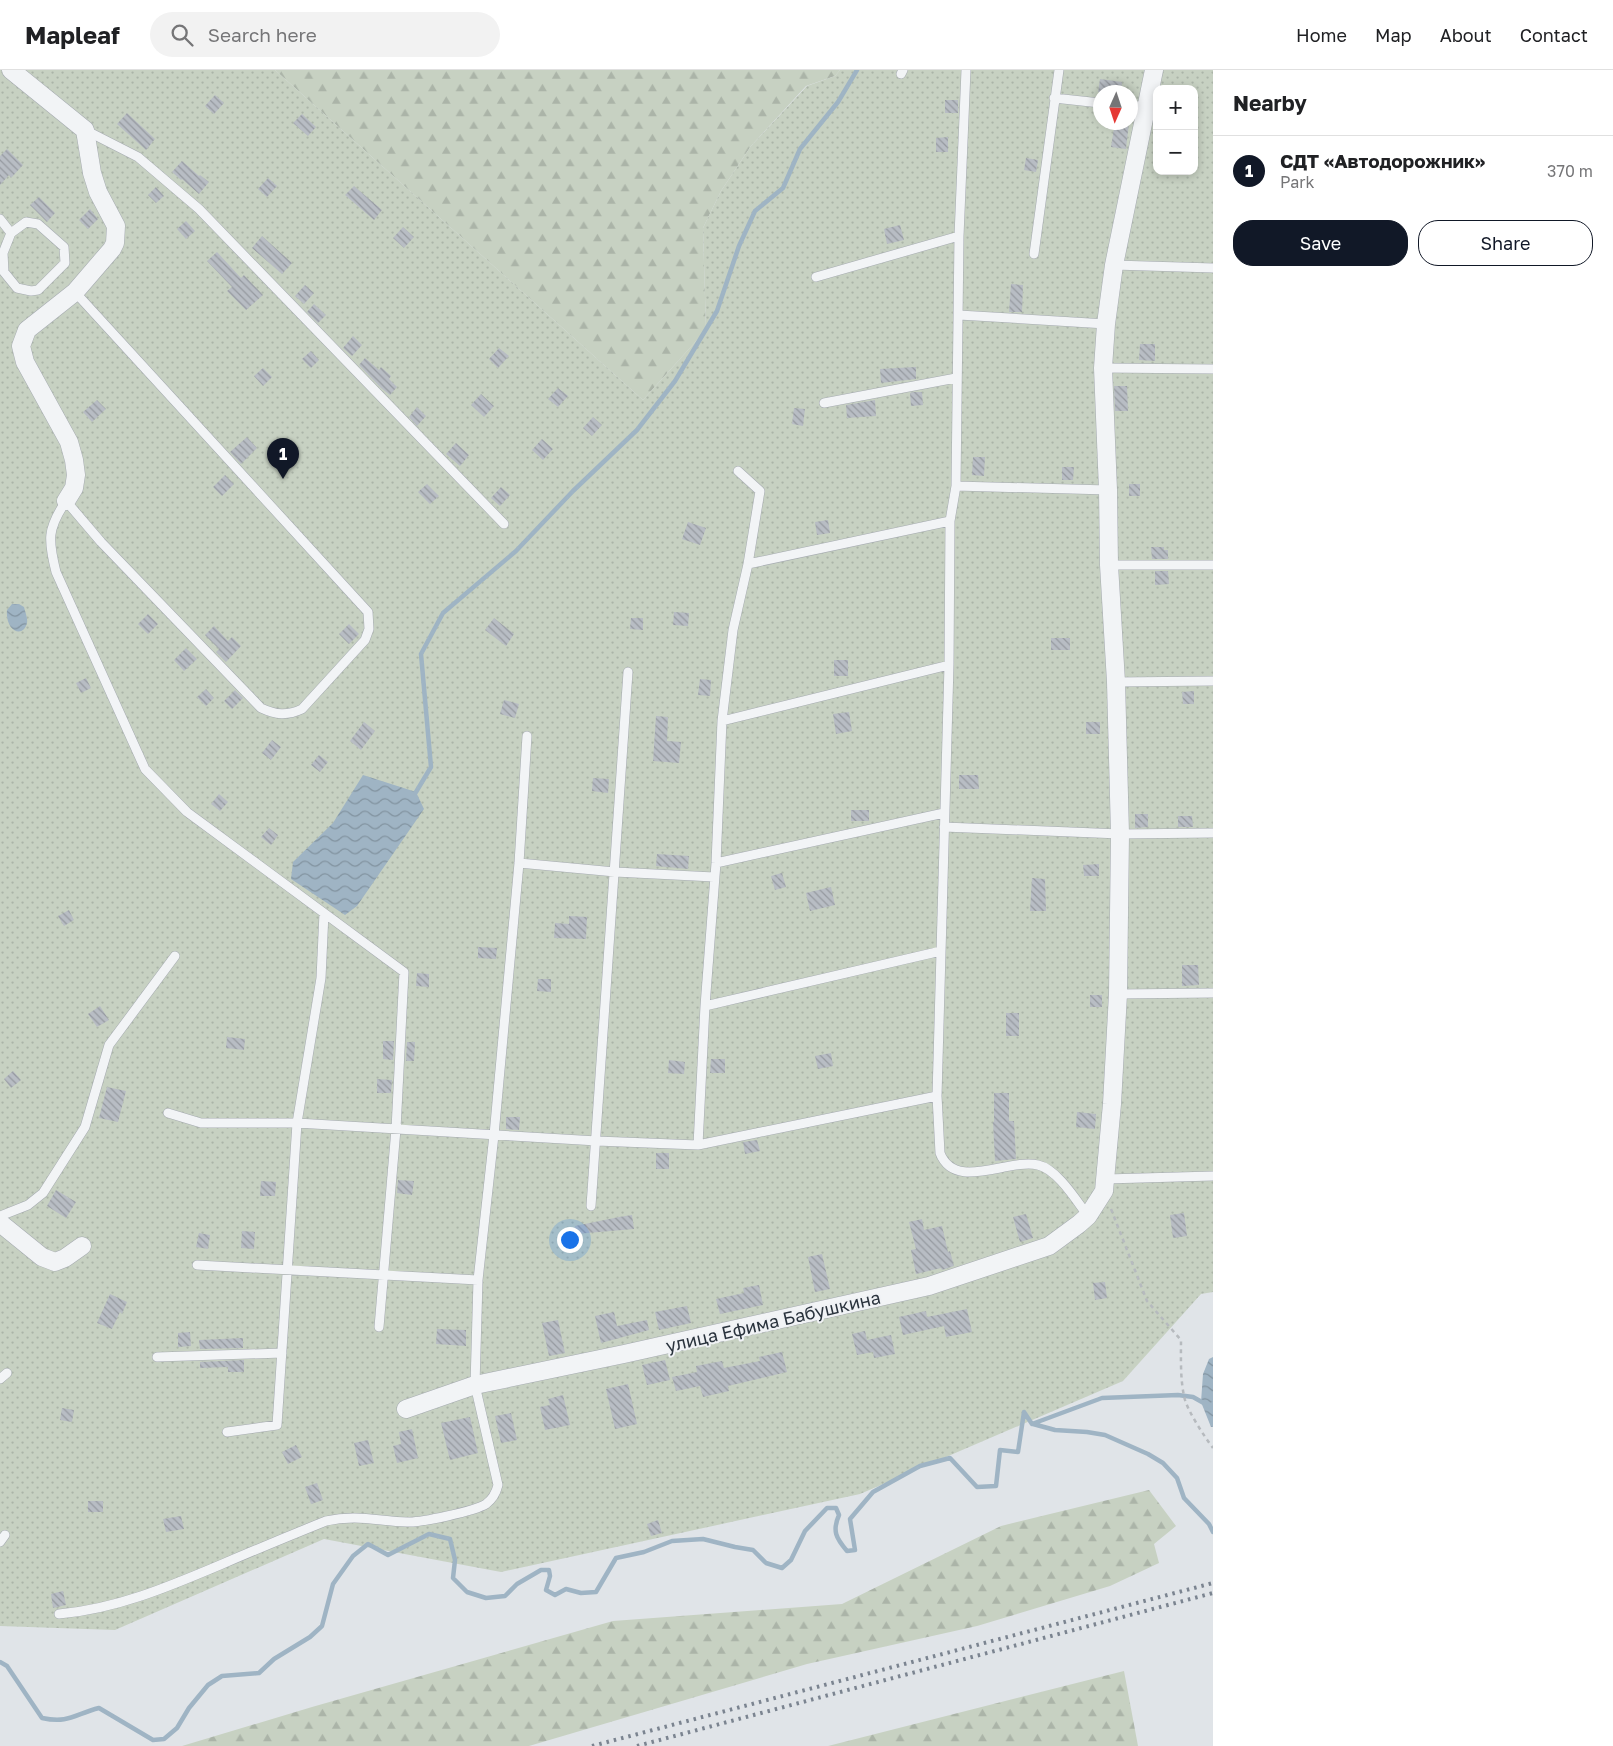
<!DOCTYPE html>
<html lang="en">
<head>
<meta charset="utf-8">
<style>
  body { margin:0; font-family:"Golos Text",sans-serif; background:#f2f2f2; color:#202124 }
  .controls { position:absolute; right:15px; top:15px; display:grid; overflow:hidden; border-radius:10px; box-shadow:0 2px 8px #0003 }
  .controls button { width:45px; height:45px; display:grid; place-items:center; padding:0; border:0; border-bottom:1px solid #e0e0e0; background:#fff; color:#202124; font:25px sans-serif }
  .compass { position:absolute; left:1093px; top:15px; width:45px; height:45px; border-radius:50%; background:#fff; box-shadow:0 2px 8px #0003; rotate:183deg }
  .you { position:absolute; left:569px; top:1169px; width:18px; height:18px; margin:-12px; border:4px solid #fff; border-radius:50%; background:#1a73e8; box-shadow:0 0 0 8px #1a73e833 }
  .badge { display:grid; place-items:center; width:32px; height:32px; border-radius:50%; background:#111827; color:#fff; font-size:16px; font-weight:700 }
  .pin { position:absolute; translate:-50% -41px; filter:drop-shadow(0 1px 2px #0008) }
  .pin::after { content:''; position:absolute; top:26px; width:18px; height:15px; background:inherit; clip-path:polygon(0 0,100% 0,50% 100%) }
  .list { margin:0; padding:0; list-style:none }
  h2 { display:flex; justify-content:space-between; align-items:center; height:65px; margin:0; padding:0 20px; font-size:21px }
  h2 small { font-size:16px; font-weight:400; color:#757577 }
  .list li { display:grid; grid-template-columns:32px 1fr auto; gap:15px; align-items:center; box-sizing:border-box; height:70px; padding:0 20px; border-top:1px solid #e0e0e0 }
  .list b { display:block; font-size:19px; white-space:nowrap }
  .list p { margin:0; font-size:16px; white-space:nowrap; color:#757577 }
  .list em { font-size:16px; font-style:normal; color:#757577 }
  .actions { display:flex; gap:10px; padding:15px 20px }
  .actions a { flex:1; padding:11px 0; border:1px solid #111827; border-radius:20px; text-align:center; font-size:18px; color:#111827 }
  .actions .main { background:#111827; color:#fff }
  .icon { flex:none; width:28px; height:28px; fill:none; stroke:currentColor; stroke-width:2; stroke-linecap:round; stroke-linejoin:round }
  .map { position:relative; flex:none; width:1213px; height:1676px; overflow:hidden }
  header { display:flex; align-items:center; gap:30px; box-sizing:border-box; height:70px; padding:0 25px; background:#fff; border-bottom:1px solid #e0e0e0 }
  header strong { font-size:24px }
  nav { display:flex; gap:28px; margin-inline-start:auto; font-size:18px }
  .search { width:350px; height:45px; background:#f2f2f2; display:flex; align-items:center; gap:12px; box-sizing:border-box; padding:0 18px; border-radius:28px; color:#757577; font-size:19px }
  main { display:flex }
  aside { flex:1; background:#fff }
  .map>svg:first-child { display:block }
  .forest { fill:url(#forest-firs) }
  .park { fill:url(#park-dots); fill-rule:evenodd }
  .water { fill:url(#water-waves) }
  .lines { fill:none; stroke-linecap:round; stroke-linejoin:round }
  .stream { stroke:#9fb4c4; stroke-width:4.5 }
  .building { fill:url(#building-back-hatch) }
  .lane-casing { stroke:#a6abb1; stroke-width:10 }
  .street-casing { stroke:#a6abb1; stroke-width:19 }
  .path { stroke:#b6babe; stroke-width:2.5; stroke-dasharray:4 4; stroke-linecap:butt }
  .lane { stroke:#f2f4f6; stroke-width:9 }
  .street { stroke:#f2f4f6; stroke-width:18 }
  .rail { stroke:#7b8490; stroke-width:4; stroke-dasharray:2.5 5; stroke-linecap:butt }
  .labels { text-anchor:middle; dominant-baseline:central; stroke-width:4; stroke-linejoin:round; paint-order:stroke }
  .street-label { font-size:18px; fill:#2a333d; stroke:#f0f2f5 }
</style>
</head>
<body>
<header>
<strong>Mapleaf</strong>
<div class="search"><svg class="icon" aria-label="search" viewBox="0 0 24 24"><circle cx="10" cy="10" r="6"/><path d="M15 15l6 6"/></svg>Search here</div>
<nav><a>Home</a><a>Map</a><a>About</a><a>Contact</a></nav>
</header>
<main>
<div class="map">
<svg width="1213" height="1676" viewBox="0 0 1213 1676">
  <defs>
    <pattern id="forest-firs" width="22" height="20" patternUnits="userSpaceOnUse" patternTransform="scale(1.25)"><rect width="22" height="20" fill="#c7d1c2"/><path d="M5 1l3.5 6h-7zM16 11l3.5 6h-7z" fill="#abb4a8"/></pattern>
    <pattern id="park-dots" width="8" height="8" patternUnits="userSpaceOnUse" patternTransform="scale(1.25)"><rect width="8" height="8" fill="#c7d1c2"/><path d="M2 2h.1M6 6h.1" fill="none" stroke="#abb4a8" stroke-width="1.8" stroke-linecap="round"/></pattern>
    <pattern id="water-waves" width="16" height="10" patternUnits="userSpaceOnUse" patternTransform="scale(1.25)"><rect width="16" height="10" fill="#9fb4c4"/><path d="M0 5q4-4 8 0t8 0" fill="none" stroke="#8293a0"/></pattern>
    <pattern id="building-back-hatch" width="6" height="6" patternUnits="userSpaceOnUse" patternTransform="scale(1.25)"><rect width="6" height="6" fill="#b8bdc4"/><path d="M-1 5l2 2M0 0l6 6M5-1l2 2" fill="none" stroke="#969aa0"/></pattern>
  </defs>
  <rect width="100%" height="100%" fill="#e0e4e8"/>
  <path class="forest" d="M 275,0 L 840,0 L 835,6 L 806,16 L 751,76 L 721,121 L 703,158 L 706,260 L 643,330 Z
    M 1149,1420 L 1176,1456 L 1154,1474 L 1159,1493 L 1110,1516 L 977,1556 L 807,1594 L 529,1676 L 182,1676 L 312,1637 L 613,1551 L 842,1534 L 1001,1456 Z
    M 1124,1601 L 1138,1676 L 828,1676 Z"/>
  <path class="park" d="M 0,0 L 275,0 L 643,330 L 706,260 L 703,158 L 721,121 L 751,76 L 807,16 L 835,6 L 840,0 L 1213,0 L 1213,1222 L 1201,1224 L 1123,1311 L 860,1424 L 501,1502 L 324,1469 L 115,1560 L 0,1556 ZM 1157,19 L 1194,19 L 1194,101 L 1157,101 ZM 1100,22 L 1130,22 L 1130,52 L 1100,52 Z"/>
  <path class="water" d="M 12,534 L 19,534 L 24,537 C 25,542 28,548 27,553 C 23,569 5,561 7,540 Z
    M 363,705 L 416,722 L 424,739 L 357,836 L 345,845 L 291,809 L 293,792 L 333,753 Z
    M 1213,1287 L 1213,1357 L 1211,1357 L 1201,1332 L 1203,1304 L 1209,1289 Z"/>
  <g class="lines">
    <path class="stream" d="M 416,722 L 431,697 L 421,584 L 443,543 L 516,481 L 573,421 L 637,360 L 675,311 L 717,241 L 739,176 L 755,141 L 783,118 L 800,79 L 838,32 L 857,0
      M 1033,1354 L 1055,1360 L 1087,1362 L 1105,1365 L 1148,1384 L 1163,1393 L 1177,1408 L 1184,1428 L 1209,1454 L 1213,1462
      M 0,1592 L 7,1596 L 42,1648 C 69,1654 75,1644 99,1638 L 153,1670 L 164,1669 L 177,1658 L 189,1638 L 208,1615 L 222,1606 L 259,1603 L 274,1589 L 310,1567 L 322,1556 L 333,1514 L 353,1486 L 368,1474 L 388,1485 L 429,1464 L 450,1469 L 455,1490 L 453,1508 L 467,1522 L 486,1528 L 505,1526 L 517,1514 L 541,1500 L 549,1500 L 550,1506 L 546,1520 L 555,1525 L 566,1519 L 581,1523 L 596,1522 L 616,1488 L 644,1482 L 672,1471 L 703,1469 L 735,1477 L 753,1480 L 766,1493 L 782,1498 L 791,1490 L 805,1461 L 827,1438 L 836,1438 L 839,1445 C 832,1461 836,1468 847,1481 L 855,1480 L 850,1449 L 873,1422 L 920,1396 L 950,1388 L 977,1417 L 996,1416 L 1000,1380 L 1018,1382 L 1024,1342 L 1032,1354 L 1102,1328 L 1178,1325 L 1193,1327 L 1209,1336 L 1213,1334"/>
  </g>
  <path class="building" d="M 1100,9 L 1122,12 L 1121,22 L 1098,22 Z
    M 215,25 L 224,33 L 214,44 L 205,36 Z
    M 945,30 L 958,30 L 958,43 L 945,43 Z
    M 127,43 L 155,69 L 146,80 L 117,54 Z
    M 302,44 L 316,57 L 308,66 L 293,53 Z
    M 1115,52 L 1129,52 L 1126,79 L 1111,77 Z
    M 948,67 L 948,82 L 936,82 L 936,68 Z
    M 7,79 L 23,95 L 11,108 L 9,105 L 0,115 L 0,86 Z
    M 1026,88 L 1038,90 L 1036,102 L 1024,100 Z
    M 182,91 L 199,106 L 200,105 L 209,112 L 199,124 L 182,109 L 181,110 L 172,102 Z
    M 268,108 L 277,116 L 267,127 L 258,119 Z
    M 354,116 L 382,140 L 374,150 L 345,125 Z
    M 156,117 L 164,126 L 156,133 L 148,125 Z
    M 39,127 L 55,143 L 47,152 L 30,135 Z
    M 90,139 L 98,149 L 88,159 L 79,150 Z
    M 186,151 L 195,161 L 186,169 L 177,159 Z
    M 900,155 L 904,170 L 887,174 L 884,159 Z
    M 403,157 L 414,167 L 404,178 L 393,168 Z
    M 262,166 L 292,193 L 282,204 L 252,178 Z
    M 217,182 L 241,208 L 244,205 L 263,225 L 246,240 L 227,221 L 232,217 L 207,191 Z
    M 1011,214 L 1023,215 L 1022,242 L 1009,242 Z
    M 305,215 L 314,223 L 304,234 L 295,226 Z
    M 314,234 L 326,245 L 318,253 L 307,242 Z
    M 353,266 L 362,275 L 352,286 L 343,278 Z
    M 1140,274 L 1155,274 L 1155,291 L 1139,290 Z
    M 499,278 L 509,286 L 498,298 L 489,289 Z
    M 311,281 L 319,290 L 311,298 L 302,289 Z
    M 365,288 L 379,300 L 381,297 L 391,306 L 389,309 L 397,317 L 390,325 L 381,318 L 359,295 Z
    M 916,297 L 916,309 L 881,313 L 880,299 Z
    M 263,298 L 272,307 L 263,316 L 254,306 Z
    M 1114,316 L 1127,316 L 1128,341 L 1115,341 Z
    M 558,318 L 568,326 L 558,337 L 548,329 Z
    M 913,322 L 922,322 L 923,335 L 911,336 L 910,323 Z
    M 481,324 L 494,336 L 484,347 L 471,335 Z
    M 97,330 L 106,339 L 92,352 L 83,342 Z
    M 875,330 L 876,346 L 847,348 L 846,335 Z
    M 417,337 L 426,346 L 417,356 L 409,347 Z
    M 794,338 L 805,339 L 803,356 L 792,354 Z
    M 593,347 L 602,355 L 592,366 L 583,358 Z
    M 247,367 L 257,378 L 241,394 L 230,382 Z
    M 542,369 L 553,379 L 543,390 L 532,380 Z
    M 456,373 L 469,385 L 460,396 L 446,384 Z
    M 973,387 L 985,387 L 984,406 L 972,405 Z
    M 1062,397 L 1074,397 L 1073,410 L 1062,410 Z
    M 225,405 L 234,414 L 222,426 L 213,417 Z
    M 427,414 L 439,426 L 430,434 L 418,422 Z
    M 1129,414 L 1140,414 L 1140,426 L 1129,426 Z
    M 501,417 L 510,425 L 500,436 L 491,428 Z
    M 828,450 L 830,463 L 817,465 L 815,452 Z
    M 688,452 L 706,458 L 700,475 L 682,469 Z
    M 1151,477 L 1164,477 L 1164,480 L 1168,480 L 1168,489 L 1152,489 Z
    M 1155,501 L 1168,501 L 1169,514 L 1155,515 Z
    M 674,542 L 689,543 L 688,556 L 673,555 Z
    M 148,544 L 158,554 L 148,564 L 138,554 Z
    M 494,548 L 514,564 L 506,576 L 485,560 Z
    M 631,548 L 643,548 L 643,560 L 630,559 Z
    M 349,554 L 359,564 L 349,574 L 339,564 Z
    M 214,556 L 228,571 L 232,567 L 241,576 L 226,592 L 216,582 L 219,579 L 205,565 Z
    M 1051,568 L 1070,568 L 1070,580 L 1051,580 Z
    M 186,578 L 197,589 L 184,601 L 174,590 Z
    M 834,590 L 848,590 L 848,606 L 834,606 Z
    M 86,608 L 91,618 L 81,623 L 76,613 Z
    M 700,609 L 711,610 L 710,626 L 698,625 Z
    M 206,619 L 214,628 L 206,636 L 197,627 Z
    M 235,620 L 243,628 L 232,639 L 224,631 Z
    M 1194,621 L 1194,634 L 1183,634 L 1182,622 Z
    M 504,630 L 519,634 L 515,648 L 500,644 Z
    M 849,642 L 852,661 L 836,664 L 833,644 Z
    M 656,646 L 668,647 L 667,671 L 681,672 L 679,693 L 653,691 Z
    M 364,652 L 375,661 L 361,680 L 350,671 Z
    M 1086,652 L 1100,652 L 1100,664 L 1086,664 Z
    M 272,670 L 281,677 L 271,690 L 262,683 Z
    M 319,685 L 328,692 L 320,702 L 311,695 Z
    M 959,705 L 978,705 L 979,719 L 959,719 Z
    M 593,708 L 609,709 L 608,723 L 592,721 Z
    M 219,724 L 228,732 L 220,741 L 211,734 Z
    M 851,740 L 869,740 L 869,751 L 851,751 Z
    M 1135,744 L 1148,744 L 1148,757 L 1135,758 Z
    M 1178,746 L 1192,746 L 1193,757 L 1178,757 Z
    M 269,758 L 278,765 L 271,775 L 261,767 Z
    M 657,784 L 689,786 L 688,799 L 656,796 Z
    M 1099,794 L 1099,806 L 1084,806 L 1083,795 Z
    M 782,803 L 786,817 L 775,820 L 771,806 Z
    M 1032,808 L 1045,809 L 1046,841 L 1030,841 Z
    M 831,817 L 835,835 L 810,841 L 806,823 Z
    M 69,840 L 74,850 L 64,856 L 58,846 Z
    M 569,846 L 587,847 L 586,869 L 554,868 L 555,853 L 569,854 Z
    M 478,877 L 497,878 L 496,889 L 478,888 Z
    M 1182,895 L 1198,895 L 1199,915 L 1182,916 Z
    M 417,903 L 429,904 L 429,917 L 416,916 Z
    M 538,909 L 551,909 L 551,922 L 537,921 Z
    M 1090,925 L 1102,925 L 1102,937 L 1090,937 Z
    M 100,936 L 109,950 L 97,957 L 88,944 Z
    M 1006,943 L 1019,943 L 1019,966 L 1006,966 Z
    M 227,967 L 245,969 L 244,980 L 226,978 Z
    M 383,971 L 394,971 L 393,990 L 383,989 Z
    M 407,972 L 415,972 L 414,991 L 406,991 Z
    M 831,983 L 833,996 L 818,999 L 815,986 Z
    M 711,989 L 725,989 L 725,1003 L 710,1003 Z
    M 669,990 L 685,992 L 684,1004 L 668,1003 Z
    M 13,1001 L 21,1010 L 11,1018 L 4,1009 Z
    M 377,1009 L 392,1010 L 391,1023 L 377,1023 Z
    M 107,1017 L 126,1021 L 118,1052 L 99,1048 Z
    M 994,1023 L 1009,1023 L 1009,1051 L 1014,1051 L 1016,1089 L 995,1091 L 993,1052 L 994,1052 Z
    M 1077,1042 L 1096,1044 L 1095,1059 L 1076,1057 Z
    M 506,1047 L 520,1047 L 519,1060 L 506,1059 Z
    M 757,1070 L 760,1081 L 745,1084 L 743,1072 Z
    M 656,1083 L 669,1083 L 669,1099 L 656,1099 Z
    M 398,1110 L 414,1111 L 412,1125 L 397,1123 Z
    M 261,1111 L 276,1112 L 275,1126 L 260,1126 Z
    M 56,1120 L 76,1132 L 66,1148 L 47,1136 Z
    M 1184,1143 L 1187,1166 L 1173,1168 L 1170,1145 Z
    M 1026,1144 L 1033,1168 L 1020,1172 L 1013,1147 Z
    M 632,1145 L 634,1159 L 576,1164 L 575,1156 L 619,1147 Z
    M 922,1149 L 924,1160 L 942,1156 L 948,1182 L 950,1181 L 954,1196 L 942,1200 L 941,1198 L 916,1204 L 911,1180 L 916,1179 L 909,1152 Z
    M 242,1161 L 255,1162 L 254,1179 L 241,1178 Z
    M 199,1163 L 210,1165 L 208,1179 L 196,1177 Z
    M 822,1184 L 830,1219 L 815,1222 L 808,1187 Z
    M 1105,1212 L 1107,1228 L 1095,1230 L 1093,1213 Z
    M 759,1215 L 763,1235 L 720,1244 L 716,1229 L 744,1223 L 743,1218 Z
    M 110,1224 L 127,1232 L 122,1244 L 120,1242 L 112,1259 L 97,1253 Z
    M 687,1236 L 691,1253 L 659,1260 L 655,1242 Z
    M 967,1239 L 972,1262 L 946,1267 L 944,1256 L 903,1265 L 899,1247 L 926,1241 L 927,1247 Z
    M 614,1242 L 617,1256 L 647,1250 L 649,1260 L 601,1273 L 595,1246 Z
    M 558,1250 L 565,1283 L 549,1286 L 542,1253 Z
    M 437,1259 L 466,1260 L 466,1276 L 436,1274 Z
    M 865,1261 L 867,1270 L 891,1265 L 895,1284 L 874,1288 L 873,1282 L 857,1285 L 852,1264 Z
    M 190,1262 L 191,1276 L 178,1277 L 178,1263 Z
    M 243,1268 L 243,1278 L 200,1279 L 199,1270 Z
    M 782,1282 L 787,1302 L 728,1316 L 729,1321 L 703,1327 L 700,1316 L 676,1321 L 672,1307 L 697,1302 L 696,1296 L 722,1291 L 724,1298 L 760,1291 L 759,1287 Z
    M 244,1290 L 244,1302 L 228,1302 L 228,1297 L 200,1298 L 200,1292 Z
    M 665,1290 L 670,1310 L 647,1315 L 642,1295 Z
    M 628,1314 L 637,1354 L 615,1359 L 606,1319 Z
    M 563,1325 L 570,1355 L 545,1360 L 540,1337 L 550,1335 L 548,1329 Z
    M 62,1338 L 74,1340 L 72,1352 L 60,1350 Z
    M 511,1343 L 517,1370 L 501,1373 L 495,1346 Z
    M 470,1347 L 478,1383 L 450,1390 L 441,1353 Z
    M 412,1359 L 418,1388 L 397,1393 L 393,1376 L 401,1374 L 399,1362 Z
    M 368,1370 L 374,1393 L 359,1396 L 354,1373 Z
    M 296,1375 L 302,1387 L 288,1394 L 282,1382 Z
    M 317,1413 L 323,1430 L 311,1434 L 305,1417 Z
    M 88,1431 L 103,1431 L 103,1442 L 88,1442 Z
    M 181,1446 L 184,1459 L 166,1462 L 163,1449 Z
    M 658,1450 L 662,1463 L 651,1466 L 647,1454 Z
    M 63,1521 L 66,1535 L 53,1538 L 51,1524 Z"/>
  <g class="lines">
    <g class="lane-casing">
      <path id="lane" d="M 966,0 L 959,166 L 956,416 L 950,451 L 949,595 L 937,1026 L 940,1083 C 955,1122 1008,1088 1038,1095 C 1057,1099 1076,1130 1088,1146
        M 901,4 L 903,0
        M 1054,28 L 1100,33
        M 1130,35 L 1147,37
        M 85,60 L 138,87 L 199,139 L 504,454
        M 0,149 L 11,163
        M 26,152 L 38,154 L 64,177 L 65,193 L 38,220 L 31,221 L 17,218 L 4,202 L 3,183 L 11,163 Z
        M 1034,184 L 1059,0
        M 1114,195 L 1213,198
        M 816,207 L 959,166
        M 75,222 L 368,542 L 369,559 L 365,570 L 302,639 C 287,646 276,645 261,638 L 101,472 L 66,431 C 47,459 48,470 56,502 L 145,699 L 187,742 L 404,902 L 396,1059 L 379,1257
        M 959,245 L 1106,254
        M 1103,298 L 1213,299
        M 824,333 L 956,308
        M 956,416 L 1108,420
        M 748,494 L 950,451
        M 1109,495 L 1213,495
        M 1116,612 L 1213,611
        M 722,651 L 949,595
        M 944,757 L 1120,764 L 1213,763
        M 519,793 L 615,802 L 714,807
        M 716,793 L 944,743
        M 1118,924 L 1213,923
        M 705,936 L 941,881
        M 168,1043 L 201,1053 L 297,1053 L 321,908 L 324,843
        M 698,1075 L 705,936 L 716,793 L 722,651 L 733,560 L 748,494 L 760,421 L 738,401
        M 1106,1109 L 1213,1106
        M 591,1136 L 628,602
        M 0,1146 L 28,1135 L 43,1123 L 85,1057 L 109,975 L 175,886
        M 197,1195 L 478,1210
        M 157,1287 L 282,1283
        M 0,1309 L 7,1303
        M 227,1362 L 277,1355 L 297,1053 L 597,1071 L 698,1075 L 937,1026
        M 0,1472 L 5,1465
        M 59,1544 C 116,1539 168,1517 220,1495 C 255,1480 291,1465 326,1451 C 356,1444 378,1451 407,1452 C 420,1453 475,1441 486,1434 C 493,1429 496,1423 498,1415 L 475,1315 L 478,1210 L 494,1065 L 519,793 L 527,666"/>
    </g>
    <g class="street-casing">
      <path id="street" d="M 11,0 L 85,60 L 92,103 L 98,122 L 116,156 L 115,173 L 112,179 L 75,222 L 27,260 L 21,276 L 25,292 L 69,372 L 74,390 L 76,405 L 74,418 L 66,431
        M 0,1153 L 42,1187 L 55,1192 L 65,1188 L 82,1176
        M 406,1339 L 475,1315 L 624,1284 L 929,1216 L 1049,1176 L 1079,1154 L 1088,1146 L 1104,1121 L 1112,1034 L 1118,924 L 1120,764 L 1116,612 L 1109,495 L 1108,420 L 1103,298 L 1106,254 L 1114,195 L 1154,0"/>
    </g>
    <path class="path" d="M 1111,1139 L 1147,1231 L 1181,1270 C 1181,1289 1180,1311 1185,1330 C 1189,1343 1204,1366 1213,1378"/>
    <use href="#lane" class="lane"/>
    <use href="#street" class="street"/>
    <path class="rail" d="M 592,1676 L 1213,1513
      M 637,1676 L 1213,1523"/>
  </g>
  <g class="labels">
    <g class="street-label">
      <text transform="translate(773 1251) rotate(-13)">улица Ефима Бабушкина</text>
    </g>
  </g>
</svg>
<div class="controls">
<button>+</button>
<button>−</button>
</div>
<svg class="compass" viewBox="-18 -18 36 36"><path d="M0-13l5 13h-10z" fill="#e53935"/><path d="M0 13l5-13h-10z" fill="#757577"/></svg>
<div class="you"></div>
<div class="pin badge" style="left:283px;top:409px">1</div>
</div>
<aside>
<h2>Nearby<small></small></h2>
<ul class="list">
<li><span class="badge">1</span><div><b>СДТ «Автодорожник»</b><p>Park</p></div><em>370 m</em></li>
</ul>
<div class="actions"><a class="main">Save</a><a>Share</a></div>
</aside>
</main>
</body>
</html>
